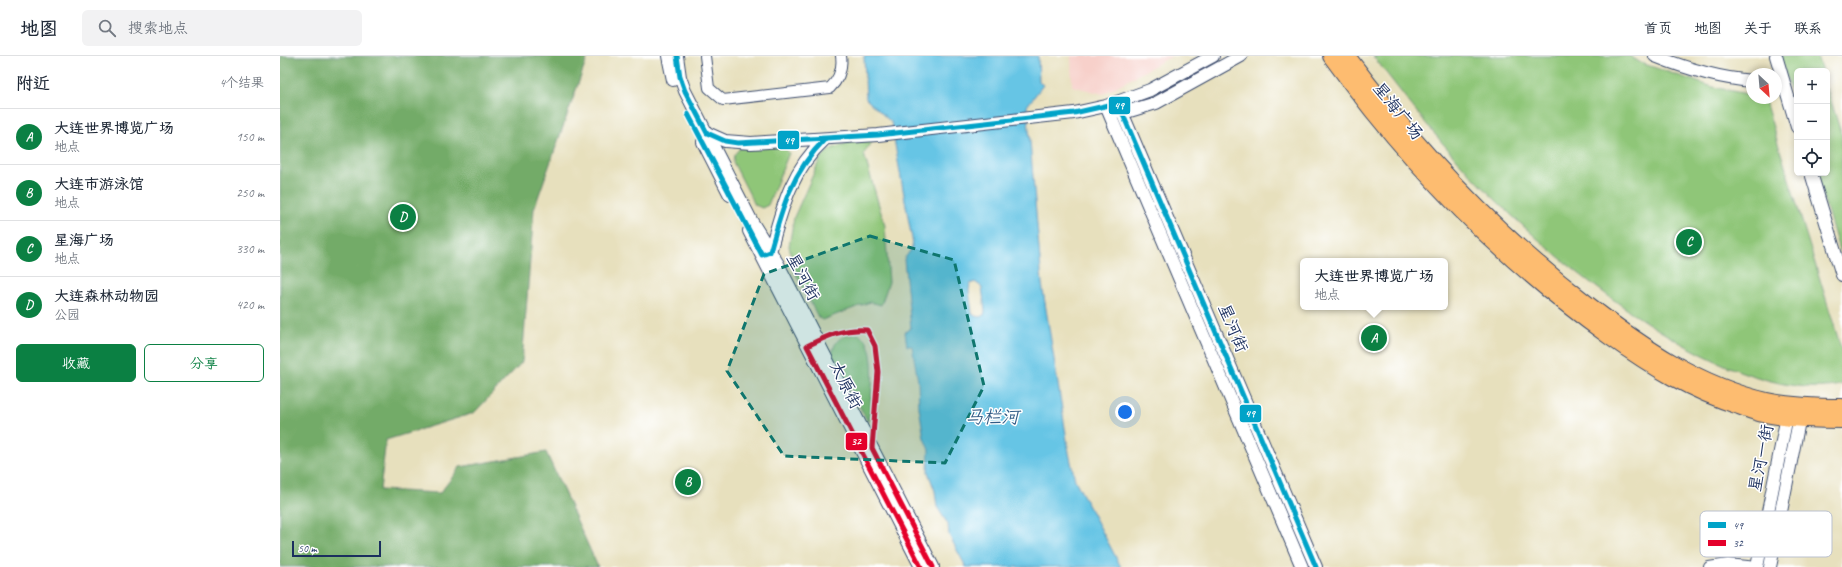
<!DOCTYPE html>
<html lang="zh">
<head>
<meta charset="utf-8">
<style>
  body { margin:0; font-family:Caveat,"LXGW WenKai TC",sans-serif; background:#f2f2f3; color:#1f2937 }
  .controls { position:absolute; right:12px; top:12px; display:grid; overflow:hidden; border-radius:6px; box-shadow:0 2px 6px #0003 }
  .controls button { width:36px; height:36px; display:grid; place-items:center; padding:0; border:0; border-bottom:1px solid #e0e1e3; background:#fff; color:#1f2937; font:20px sans-serif }
  .compass { position:absolute; left:1466px; top:12px; width:36px; height:36px; border-radius:50%; background:#fff; box-shadow:0 2px 6px #0003; rotate:154deg }
  .scale { position:absolute; left:12px; bottom:10px; width:89px; box-sizing:border-box; padding-left:4px; border:2px solid #1b2f5e; border-top:0; font-size:11px; line-height:14px; white-space:nowrap; color:#1b2f5e; -webkit-text-stroke:3px #fff; paint-order:stroke }
  .you { position:absolute; left:845px; top:356px; width:14px; height:14px; margin:-10px; border:3px solid #fff; border-radius:50%; background:#1a73e8; box-shadow:0 0 0 6px #1a73e833 }
  .badge { display:grid; place-items:center; width:26px; height:26px; border-radius:50%; background:#0b8043; color:#fff; font-size:13px; font-weight:700 }
  .pin { position:absolute; translate:-50% -50%; border:2px solid #fff; box-shadow:0 1px 4px #0006 }
  .popup { position:absolute; left:1020px; top:202px; width:148px; height:52px; box-sizing:border-box; display:grid; place-content:center; border-radius:6px; background:#fff; filter:drop-shadow(0 1px 3px #0005); font-size:13px; white-space:nowrap; color:#747a83 }
  .popup b { font-size:15px; color:#1f2937 }
  .popup::after { content:''; position:absolute; left:50%; top:100%; margin-left:-8px; border:8px solid transparent; border-top-color:#fff }
  .list { margin:0; padding:0; list-style:none }
  h2 { display:flex; justify-content:space-between; align-items:center; height:52px; margin:0; padding:0 16px; font-size:17px }
  h2 small { font-size:13px; font-weight:400; color:#747a83 }
  .list li { display:grid; grid-template-columns:26px 1fr auto; gap:12px; align-items:center; box-sizing:border-box; height:56px; padding:0 16px; border-top:1px solid #e0e1e3 }
  .list b { display:block; font-size:15px; white-space:nowrap }
  .list p { margin:0; font-size:13px; white-space:nowrap; color:#747a83 }
  .list em { font-size:13px; font-style:normal; color:#747a83 }
  .actions { display:flex; gap:8px; padding:12px 16px }
  .actions a { flex:1; padding:9px 0; border:1px solid #0b8043; border-radius:6px; text-align:center; font-size:14px; color:#0b8043 }
  .actions .main { background:#0b8043; color:#fff }
  .icon { flex:none; width:22px; height:22px; fill:none; stroke:currentColor; stroke-width:2; stroke-linecap:round; stroke-linejoin:round }
  .map { position:relative; flex:none; width:1562px; height:511px; overflow:hidden }
  header { display:flex; align-items:center; gap:24px; box-sizing:border-box; height:56px; padding:0 20px; background:#fff; border-bottom:1px solid #e0e1e3 }
  header strong { font-size:19px }
  nav { display:flex; gap:22px; margin-inline-start:auto; font-size:14px }
  .search { width:280px; height:36px; background:#f2f2f3; display:flex; align-items:center; gap:10px; box-sizing:border-box; padding:0 14px; border-radius:6px; color:#747a83; font-size:15px }
  main { display:flex }
  aside { flex:1; background:#fff }
  .map>svg:first-child { display:block }
  .built { fill:#f7d0ca }
  .green { fill:#8fc678; stroke:#557a6b }
  .forest { fill:#73ab68; stroke:#476d63 }
  .water { fill:#66c5e5; stroke:#407aa2; fill-rule:evenodd }
  .lines { fill:none; stroke-linecap:round; stroke-linejoin:round }
  .minor-casing { stroke:#3a4a6c; stroke-width:12 }
  .tertiary-casing { stroke:#3a4a6c; stroke-width:14 }
  .trunk-casing { stroke:#3a4a6c; stroke-width:18 }
  .minor { stroke:#fff; stroke-width:10 }
  .tertiary { stroke:#fff; stroke-width:12 }
  .trunk { stroke:#fdbc70; stroke-width:16 }
  .bus-1-casing { stroke:#fff; stroke-width:8 }
  .bus-2-casing { stroke:#fff; stroke-width:8 }
  .bus-1 { stroke:#01a3c8; stroke-width:5 }
  .bus-2 { stroke:#e4002b; stroke-width:5 }
  .marked { fill:#0f766e; fill-opacity:0.2; stroke:#0f766e; stroke-width:3; stroke-dasharray:8 5; stroke-linejoin:round }
  .labels { text-anchor:middle; dominant-baseline:central; stroke-width:3; stroke-linejoin:round; paint-order:stroke }
  .street-label { font-size:17px; fill:#1b2f5e; stroke:#fff }
  .water-label { font-size:18px; font-style:italic; fill:#325c86; stroke:#fff }
  .key { fill:#fff; stroke:#bbc1cf; stroke-width:1 }
  .key-label { font-size:11px; fill:#1b2f5e }
  .line-badge { stroke:#fff; stroke-width:1.5 }
  .badge-label { font-size:11px; text-anchor:middle; font-weight:bold; fill:#fff }
</style>
</head>
<body>
<header>
<strong>地图</strong>
<div class="search"><svg class="icon" aria-label="search" viewBox="0 0 24 24"><circle cx="10" cy="10" r="6"/><path d="M15 15l6 6"/></svg>搜索地点</div>
<nav><a>首页</a><a>地图</a><a>关于</a><a>联系</a></nav>
</header>
<main>
<aside>
<h2>附近<small>4个结果</small></h2>
<ul class="list">
<li><span class="badge">A</span><div><b>大连世界博览广场</b><p>地点</p></div><em>150 m</em></li>
<li><span class="badge">B</span><div><b>大连市游泳馆</b><p>地点</p></div><em>250 m</em></li>
<li><span class="badge">C</span><div><b>星海广场</b><p>地点</p></div><em>330 m</em></li>
<li><span class="badge">D</span><div><b>大连森林动物园</b><p>公园</p></div><em>420 m</em></li>
</ul>
<div class="actions"><a class="main">收藏</a><a>分享</a></div>
</aside>
<div class="map">
<svg width="1562" height="511" viewBox="0 0 1562 511">
  <rect width="100%" height="100%" fill="#fff"/>
  <filter id="ink" filterUnits="userSpaceOnUse"><feTurbulence type="fractalNoise" baseFrequency=".025" numOctaves="2"/><feDisplacementMap in="SourceGraphic" scale="8" xChannelSelector="R" yChannelSelector="G"/><feConvolveMatrix kernelMatrix="1 2 1 2 8 2 1 2 1" color-interpolation-filters="sRGB"/></filter>
  <filter id="wash" filterUnits="userSpaceOnUse"><feTurbulence type="fractalNoise" baseFrequency=".012" numOctaves="4" result="noise"/><feDisplacementMap in="SourceGraphic" scale="16" xChannelSelector="R" yChannelSelector="G"/><feGaussianBlur stdDeviation="0.9" result="paint"/><feColorMatrix in="noise" values="0 0 0 0 0 0 0 0 0 0 0 0 0 0 0 0 0 1.4 0 .05"/><feComposite in="paint" operator="in"/></filter>
  <g filter="url(#wash)">
    <rect width="100%" height="100%" fill="#e7e0bd"/>
    <path class="built" d="M 791,0 L 892,0 L 823,38 L 792,30 Z"/>
    <path class="green" d="M 1093,0 L 1350,0 L 1361,7 L 1433,31 L 1472,39 L 1472,42 L 1484,42 L 1562,295 L 1562,329 C 1440,353 1248,185 1173,99 C 1145,68 1119,33 1093,0 Z
      M 1500,0 L 1537,0 L 1542,15 L 1517,15 L 1517,56 Z
      M 1547,32 L 1562,80 L 1562,204 L 1536,117 L 1547,117 Z
      M 592,84 L 584,98 L 605,170 L 609,226 L 601,249 L 590,246 L 542,264 L 538,261 L 514,214 L 509,190 L 514,161 L 540,103 L 549,94 L 566,87 Z
      M 497,90 L 504,91 L 509,97 L 488,149 L 482,152 L 475,149 L 453,106 L 454,99 L 460,92 Z
      M 578,278 C 581,280 586,283 587,286 C 597,305 591,346 588,366 L 552,298 C 555,282 563,279 578,278 Z"/>
    <path class="forest" d="M 0,0 L 308,0 L 254,153 L 242,306 L 194,357 L 106,384 L 100,434 L 160,437 L 180,411 L 266,396 L 318,511 L 0,511 Z"/>
    <path class="water" d="M 584,0 L 758,0 L 759,25 L 763,29 L 747,50 L 762,228 L 789,397 L 795,424 L 841,511 L 686,511 L 669,479 L 668,468 L 657,451 L 655,435 L 648,416 L 649,394 L 644,382 L 639,351 L 638,325 L 632,290 L 627,290 L 625,276 L 631,272 L 624,203 C 631,194 635,190 631,178 L 611,66 L 586,43 ZM 695,226 L 702,231 L 705,255 L 704,259 L 700,261 L 695,260 L 692,257 L 689,234 L 690,228 Z"/>
  </g>
  <g filter="url(#ink)">
    <g class="lines">
      <g class="minor-casing">
        <path id="minor" d="M 425,0 L 429,32 L 443,44 L 550,32 C 559,23 563,13 561,0
          M 1429,511 L 1448,508 L 1477,511"/>
      </g>
      <g class="tertiary-casing">
        <path id="tertiary" d="M 388,0 L 393,24
          M 397,0 L 400,21 L 405,35 L 472,166 L 498,208 L 653,511
          M 1375,0 C 1407,13 1437,22 1472,25
          M 1496,0 L 1517,71
          M 838,47 L 1036,511
          M 826,50 L 1022,511
          M 836,55 L 843,57 L 876,47 L 961,0
          M 427,77 L 445,85 L 471,87 L 598,79 L 794,57 L 826,50 L 870,34 L 933,0
          M 423,86 L 450,139
          M 1531,117 L 1562,219
          M 469,175 L 641,511
          M 487,197 L 490,196 C 502,152 511,114 545,83
          M 1477,511 L 1508,355
          M 1490,511 L 1521,355"/>
      </g>
      <g class="trunk-casing">
        <path id="trunk" d="M 1051,0 C 1129,108 1222,204 1330,281 C 1372,311 1411,335 1459,350 C 1467,353 1476,357 1484,358 C 1510,363 1536,364 1562,364
          M 1067,0 C 1137,94 1217,179 1310,250 C 1363,291 1420,330 1487,345 C 1511,350 1537,351 1562,351"/>
      </g>
      <use href="#minor" class="minor"/>
      <use href="#tertiary" class="tertiary"/>
      <use href="#trunk" class="trunk"/>
      <g class="bus-1-casing">
        <path id="bus-1" d="M 397,0 L 400,21 L 405,35 L 427,77 L 445,85 L 458,87 L 598,79 L 794,57 L 838,47 L 1036,511
          M 408,58 L 482,199 L 490,196 C 502,152 512,116 545,83"/>
      </g>
      <g class="bus-2-casing">
        <path id="bus-2" d="M 641,511 L 527,290 C 547,280 564,272 587,274 L 595,290 L 598,316 L 592,392 L 653,511"/>
      </g>
      <use href="#bus-1" class="bus-1"/>
      <use href="#bus-2" class="bus-2"/>
    </g>
  </g>
  <path class="marked" d="M 590,180 L 674,204 L 704,330 L 665,407 L 504,400 L 447,315 L 484,218 Z"/>
  <g class="labels">
    <g class="street-label">
      <text transform="translate(1118 55) rotate(51)">星海广场</text>
      <text transform="translate(523 221) rotate(62)">星河街</text>
      <text transform="translate(953 272) rotate(67)">星河街</text>
      <text transform="translate(566 329) rotate(63)">太原街</text>
      <text transform="translate(1481 402) rotate(-79)">星河一街</text>
    </g>
    <g class="water-label">
      <text x="712" y="361">马栏河</text>
    </g>
  </g>
  <rect x="1420" y="455" width="132" height="46" rx="6" class="key"/>
  <rect x="1428" y="466" width="18" height="6" fill="#01a3c8"/>
  <rect x="1428" y="484" width="18" height="6" fill="#e4002b"/>
  <g class="key-label">
    <text x="1453" y="473">49</text>
    <text x="1453" y="491">32</text>
  </g>
  <g class="line-badge">
    <rect x="828" y="40" width="23" height="19" rx="4" fill="#01a3c8"/>
    <rect x="497" y="74" width="23" height="20" rx="4" fill="#01a3c8"/>
    <rect x="959" y="348" width="23" height="19" rx="4" fill="#01a3c8"/>
    <rect x="565" y="376" width="23" height="19" rx="4" fill="#e4002b"/>
  </g>
  <g class="badge-label">
    <text x="839" y="53">49</text>
    <text x="509" y="88">49</text>
    <text x="970" y="361">49</text>
    <text x="576" y="389">32</text>
  </g>
</svg>
<div class="controls">
<button>+</button>
<button>−</button>
<button><svg class="icon" aria-label="locate" viewBox="0 0 24 24"><circle cx="12" cy="12" r="6"/><path d="M12 2v4M12 18v4M2 12h4M18 12h4"/></svg></button>
</div>
<svg class="compass" viewBox="-18 -18 36 36"><path d="M0-13l5 13h-10z" fill="#e53935"/><path d="M0 13l5-13h-10z" fill="#747a83"/></svg>
<div class="scale">50 m</div>
<div class="you"></div>
<div class="pin badge" style="left:1094px;top:282px">A</div>
<div class="popup"><b>大连世界博览广场</b>地点</div>
<div class="pin badge" style="left:408px;top:426px">B</div>
<div class="pin badge" style="left:1409px;top:186px">C</div>
<div class="pin badge" style="left:123px;top:161px">D</div>
</div>
</main>
</body>
</html>
